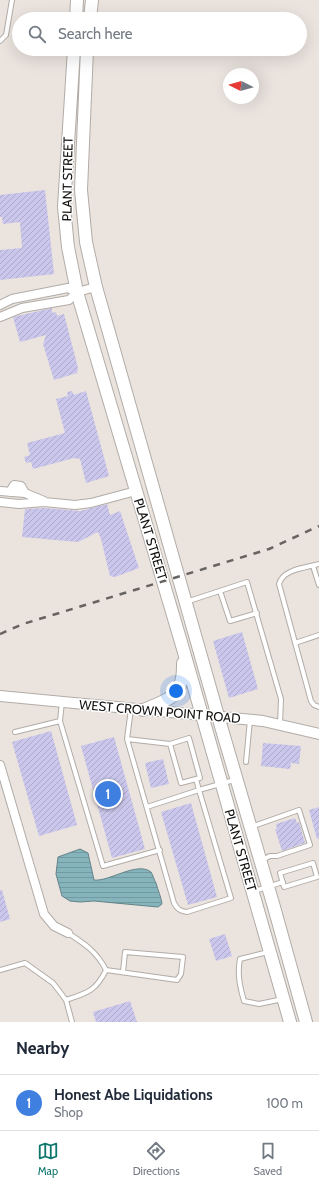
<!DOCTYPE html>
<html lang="en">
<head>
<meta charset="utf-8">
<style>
  body { margin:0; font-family:Cabin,sans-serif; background:#f6f6f7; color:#1f2937 }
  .compass { position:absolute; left:223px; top:68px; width:36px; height:36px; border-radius:50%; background:#fff; box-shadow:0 4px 16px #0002; rotate:276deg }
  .you { position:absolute; left:176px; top:691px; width:14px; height:14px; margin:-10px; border:3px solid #fff; border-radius:50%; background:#1a73e8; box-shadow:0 0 0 6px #1a73e833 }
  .badge { display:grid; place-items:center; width:26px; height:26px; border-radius:50%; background:#0f766e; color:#fff; font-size:13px; font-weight:700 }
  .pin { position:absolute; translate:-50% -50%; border:2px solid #fff; box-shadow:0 1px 4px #0006 }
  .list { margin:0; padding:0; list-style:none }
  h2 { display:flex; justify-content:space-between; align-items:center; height:52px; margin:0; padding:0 16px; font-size:17px }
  h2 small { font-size:13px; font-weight:400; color:#747a83 }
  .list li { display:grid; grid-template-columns:26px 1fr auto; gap:12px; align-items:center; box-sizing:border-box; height:56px; padding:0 16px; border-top:1px solid #e0e1e3 }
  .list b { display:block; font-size:15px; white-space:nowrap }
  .list p { margin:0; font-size:13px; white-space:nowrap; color:#747a83 }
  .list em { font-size:13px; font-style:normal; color:#747a83 }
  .icon { flex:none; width:22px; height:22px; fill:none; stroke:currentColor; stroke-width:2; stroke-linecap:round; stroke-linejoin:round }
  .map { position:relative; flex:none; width:319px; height:1022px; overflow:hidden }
  .search { position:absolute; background:#fff; box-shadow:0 4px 16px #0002; left:12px; right:12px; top:12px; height:44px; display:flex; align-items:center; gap:10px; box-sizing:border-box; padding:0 14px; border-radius:22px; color:#747a83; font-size:15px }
  .sheet { height:108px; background:#fff }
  nav { display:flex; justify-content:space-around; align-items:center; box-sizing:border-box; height:56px; border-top:1px solid #e0e1e3; background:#fff; font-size:11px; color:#747a83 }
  nav a { display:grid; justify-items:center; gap:2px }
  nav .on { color:#0f766e }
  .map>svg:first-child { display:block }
  .water { fill:url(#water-rules); stroke:#648388 }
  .building { fill:url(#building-hatch) }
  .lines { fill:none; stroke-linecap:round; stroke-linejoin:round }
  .service-casing { stroke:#b2aca7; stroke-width:6 }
  .minor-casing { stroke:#b2aca7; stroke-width:10 }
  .tertiary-casing { stroke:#b2aca7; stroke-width:12 }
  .primary-casing { stroke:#b2aca7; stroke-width:14 }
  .service { stroke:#fff; stroke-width:4 }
  .minor { stroke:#fff; stroke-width:8 }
  .tertiary { stroke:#fff; stroke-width:10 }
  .primary { stroke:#fff; stroke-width:12 }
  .rail { stroke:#676360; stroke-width:2.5; stroke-dasharray:7 7; stroke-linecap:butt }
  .labels { text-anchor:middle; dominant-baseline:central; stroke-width:3; stroke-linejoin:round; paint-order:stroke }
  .street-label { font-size:13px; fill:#13110f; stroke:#fff }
</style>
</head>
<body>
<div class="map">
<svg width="319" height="1022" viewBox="0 0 319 1022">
  <defs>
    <pattern id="water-rules" width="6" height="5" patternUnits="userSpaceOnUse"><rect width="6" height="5" fill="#86b4bc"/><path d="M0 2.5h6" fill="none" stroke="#739aa0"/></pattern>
    <pattern id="building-hatch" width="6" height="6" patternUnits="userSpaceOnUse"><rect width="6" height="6" fill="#cbc7ec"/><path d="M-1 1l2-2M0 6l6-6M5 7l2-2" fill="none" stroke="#adaac9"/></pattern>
  </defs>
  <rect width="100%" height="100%" fill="#eae3de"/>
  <path class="water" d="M 80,849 L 88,853 L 94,880 C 109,882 137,861 151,872 C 153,875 154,880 156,883 C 158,891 161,896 162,904 L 158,907 L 94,901 L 80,902 L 70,901 L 62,896 L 56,874 L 58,857 Z"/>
  <path class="building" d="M 45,190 L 54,274 L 0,280 L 0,250 L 22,248 L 20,222 L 3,224 L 2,217 L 0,217 L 0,195 Z
    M 52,308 L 52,313 L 56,312 L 57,316 L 64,314 L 78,368 L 77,373 L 54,380 L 43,344 L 46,335 L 20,342 L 13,317 Z
    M 72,391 L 74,395 L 86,391 L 109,476 L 86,483 L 80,459 L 74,458 L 33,469 L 31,462 L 26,463 L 24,457 L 30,455 L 27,443 L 65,433 L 56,399 L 68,396 L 67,392 Z
    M 107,504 L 110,515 L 120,511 L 139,568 L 115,577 L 110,576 L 101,539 L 98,532 L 78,542 L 22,537 L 25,509 L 44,508 L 80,511 Z
    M 242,632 L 258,689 L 229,698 L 213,641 Z
    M 51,731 L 77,825 L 39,836 L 12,742 Z
    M 114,737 L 145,849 L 112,858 L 81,746 Z
    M 263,743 L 301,746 L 299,764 L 291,763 L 290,769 L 261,766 Z
    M 163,759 L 169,784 L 151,788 L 145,763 Z
    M 191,803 L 217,897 L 188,905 L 161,812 Z
    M 319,807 L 319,838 L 317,839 L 309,810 Z
    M 295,818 L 297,823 L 299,822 L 305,843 L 282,851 L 275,829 L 277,829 L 276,824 Z
    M 0,890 L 2,890 L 10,919 L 0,922 Z
    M 225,934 L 232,956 L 216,961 L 209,939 Z
    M 130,1001 L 137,1022 L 96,1022 L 93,1012 Z"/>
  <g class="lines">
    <g class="service-casing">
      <path id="service" d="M 0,41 L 6,35 L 12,0
        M 319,564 C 305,568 283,569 279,584 L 311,701 L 314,705 L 319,707
        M 313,566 L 319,585
        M 220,591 L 230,621 L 257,613
        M 186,602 L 247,582 L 281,699 L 280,724
        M 295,643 L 319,635
        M 62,702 L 60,721 L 103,866 L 160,850
        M 131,709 L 127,739 L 174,903 C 177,909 180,911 187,912 L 231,898 L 199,790 L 234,780
        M 15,732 L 60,721
        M 127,739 L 170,744 L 181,783 L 196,779 L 199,790 L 147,807
        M 170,744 L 189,738 L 200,778 L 196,779
        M 246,762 L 250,720
        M 251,827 L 299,810 L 310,845 L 277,856 L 270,856 L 262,860
        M 313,863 L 317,877 L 284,887 L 280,873 Z
        M 254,891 L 283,882
        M 68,933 C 85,944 97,952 106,970 L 177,980 L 181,974 L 183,957 L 125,952 L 123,972
        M 268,952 L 240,959 C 237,974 240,987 244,1001 L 259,1004 L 283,999
        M 0,970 L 25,963 L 53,983 L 66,1000 C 87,993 96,991 106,970
        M 66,1000 L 72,1022"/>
    </g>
    <g class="minor-casing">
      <path id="minor" d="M 0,305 L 12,299 L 68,288 L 77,292
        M 0,317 L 22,308 L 69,300 L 77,292 L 96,287
        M 0,491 L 25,493 L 44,501
        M 10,492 L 14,485 L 21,486 L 25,493
        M 0,502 L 19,504 L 44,502 L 75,505 L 91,503 L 136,491
        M 0,765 L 44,914 L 54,926 L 68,933"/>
    </g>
    <g class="tertiary-casing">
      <path id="tertiary" d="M 0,696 L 263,721 L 319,734"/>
    </g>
    <g class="primary-casing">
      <path id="primary" d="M 76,19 L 77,0
        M 90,19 L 92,0
        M 74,49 L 64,207 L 68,247 L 77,292 L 181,642 L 290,1022
        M 87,49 L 81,190 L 86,242 L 96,287 L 218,716 L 274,907 L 306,1022
        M 143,710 C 170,699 184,697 183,663"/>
    </g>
    <use href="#service" class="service"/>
    <use href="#minor" class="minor"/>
    <use href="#tertiary" class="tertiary"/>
    <use href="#primary" class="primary"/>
    <path class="rail" d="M 0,634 L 23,624 L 269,549 L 319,526"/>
  </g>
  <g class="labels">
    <g class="street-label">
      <text transform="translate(67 179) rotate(-89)">PLANT STREET</text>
      <text transform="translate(151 539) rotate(73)">PLANT STREET</text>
      <text transform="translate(160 711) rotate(5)">WEST CROWN POINT ROAD</text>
      <text transform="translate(241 850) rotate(74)">PLANT STREET</text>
    </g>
  </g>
</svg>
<svg class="compass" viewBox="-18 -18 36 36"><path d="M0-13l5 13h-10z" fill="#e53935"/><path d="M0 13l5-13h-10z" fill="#747a83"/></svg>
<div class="you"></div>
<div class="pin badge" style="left:108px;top:794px;background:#3f7fe0">1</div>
<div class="search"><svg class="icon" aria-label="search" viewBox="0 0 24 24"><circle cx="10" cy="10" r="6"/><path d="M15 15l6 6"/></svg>Search here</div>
</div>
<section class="sheet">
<h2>Nearby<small></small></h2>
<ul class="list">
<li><span class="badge" style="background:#3f7fe0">1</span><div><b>Honest Abe Liquidations</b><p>Shop</p></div><em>100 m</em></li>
</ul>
</section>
<nav>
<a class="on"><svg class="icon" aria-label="map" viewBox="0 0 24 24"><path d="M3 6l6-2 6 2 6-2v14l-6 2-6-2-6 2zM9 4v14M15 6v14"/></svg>Map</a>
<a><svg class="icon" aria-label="directions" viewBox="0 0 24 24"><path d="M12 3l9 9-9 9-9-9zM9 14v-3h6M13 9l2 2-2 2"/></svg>Directions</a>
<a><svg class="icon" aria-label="saved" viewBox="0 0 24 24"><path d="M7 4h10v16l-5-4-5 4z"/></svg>Saved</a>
</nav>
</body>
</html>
